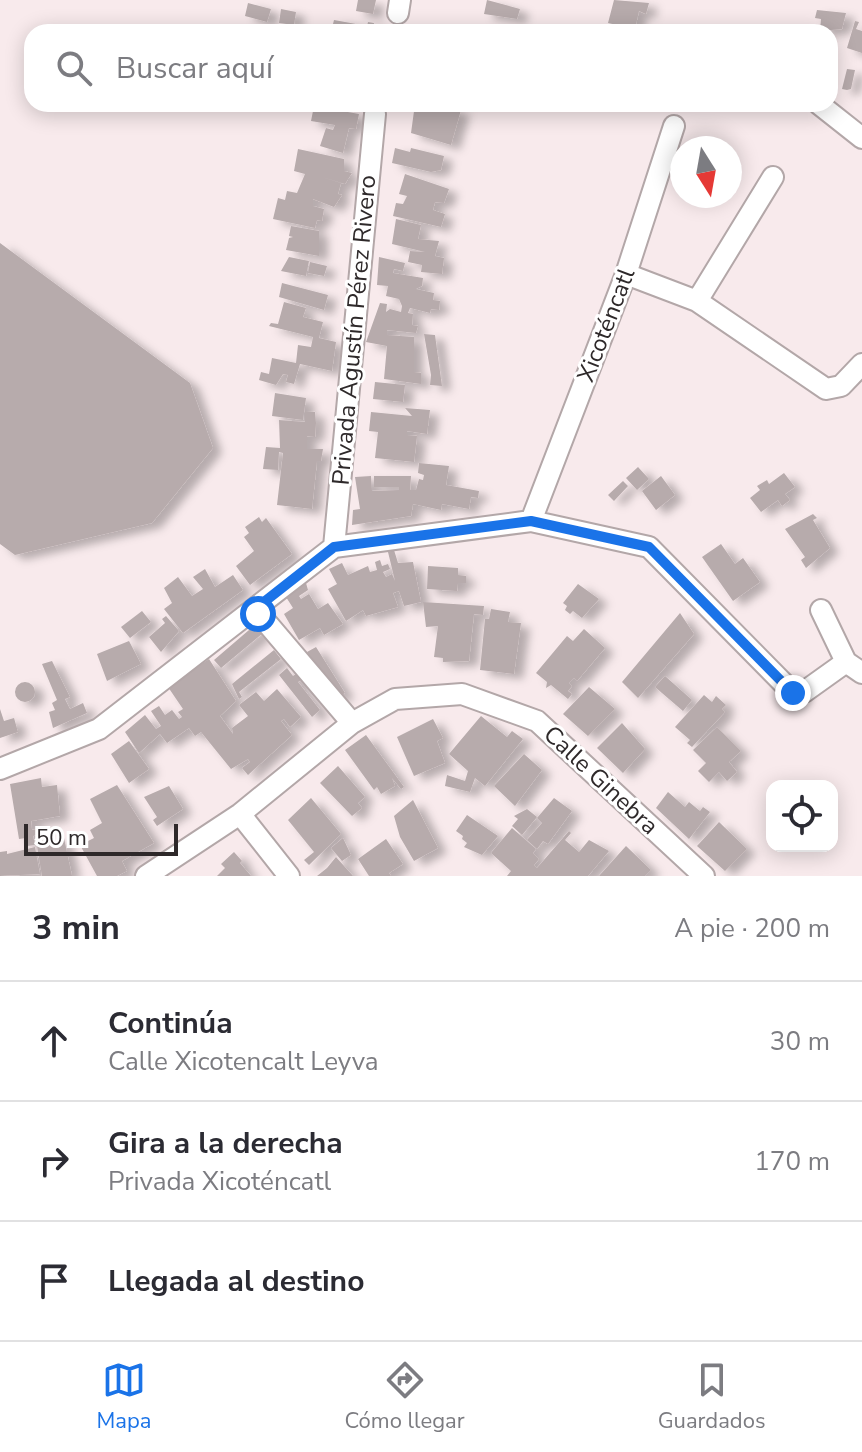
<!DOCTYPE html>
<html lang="es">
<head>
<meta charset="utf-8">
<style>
  body { margin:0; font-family:"Nunito Sans",sans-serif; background:#f7f7f7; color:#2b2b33 }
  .controls { position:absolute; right:24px; bottom:24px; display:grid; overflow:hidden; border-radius:16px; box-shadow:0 4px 20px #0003 }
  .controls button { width:72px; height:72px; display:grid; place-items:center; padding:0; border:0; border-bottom:2px solid #e1e1e2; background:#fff; color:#2b2b33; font:40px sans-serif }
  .compass { position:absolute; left:670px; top:136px; width:72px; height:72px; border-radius:50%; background:#fff; box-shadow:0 4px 20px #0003; rotate:169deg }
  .scale { position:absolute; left:24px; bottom:20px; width:154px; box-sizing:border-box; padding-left:8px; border:4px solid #2e292a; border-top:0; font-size:22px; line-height:28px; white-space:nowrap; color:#2e292a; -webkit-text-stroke:6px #fff; paint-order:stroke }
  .stop { position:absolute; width:24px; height:24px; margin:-18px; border:6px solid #1a73e8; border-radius:50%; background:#fff }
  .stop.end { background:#1a73e8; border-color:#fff; box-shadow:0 2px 8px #0008 }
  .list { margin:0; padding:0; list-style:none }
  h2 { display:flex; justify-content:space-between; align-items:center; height:104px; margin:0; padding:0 32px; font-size:34px }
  h2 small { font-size:26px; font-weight:400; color:#7c7c81 }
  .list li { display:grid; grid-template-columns:52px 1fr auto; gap:24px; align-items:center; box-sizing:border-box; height:120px; padding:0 32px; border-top:2px solid #e1e1e2 }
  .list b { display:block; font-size:30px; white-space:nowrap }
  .list p { margin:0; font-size:26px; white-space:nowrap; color:#7c7c81 }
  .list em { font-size:26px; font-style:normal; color:#7c7c81 }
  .icon { flex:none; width:44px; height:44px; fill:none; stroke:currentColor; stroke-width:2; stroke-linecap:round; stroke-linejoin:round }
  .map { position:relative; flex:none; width:862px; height:876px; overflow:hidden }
  .search { position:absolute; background:#fff; box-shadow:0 4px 20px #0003; left:24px; right:24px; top:24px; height:88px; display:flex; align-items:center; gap:20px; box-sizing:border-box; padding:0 28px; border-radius:24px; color:#7c7c81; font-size:30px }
  .sheet { height:464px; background:#fff }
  nav { display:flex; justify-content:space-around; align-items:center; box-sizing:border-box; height:112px; border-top:2px solid #e1e1e2; background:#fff; font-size:22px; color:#7c7c81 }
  nav a { display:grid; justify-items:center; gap:4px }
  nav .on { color:#1a73e8 }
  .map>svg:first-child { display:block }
  .building { fill:#b7abac; filter:url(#shadow) }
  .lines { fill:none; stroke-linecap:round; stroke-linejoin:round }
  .street-casing { stroke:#b3a7a8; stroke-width:24 }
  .street { stroke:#fff; stroke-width:20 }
  .route { stroke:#1a73e8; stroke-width:10 }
  .labels { text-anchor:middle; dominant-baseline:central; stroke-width:6; stroke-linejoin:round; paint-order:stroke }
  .street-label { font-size:24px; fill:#2e292a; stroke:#fff }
</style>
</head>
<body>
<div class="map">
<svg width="862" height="876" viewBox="0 0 862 876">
  <defs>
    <filter id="shadow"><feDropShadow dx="9" dy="5" stdDeviation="4" flood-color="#0004"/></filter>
  </defs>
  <rect width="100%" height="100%" fill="#f8eaec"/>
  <path class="building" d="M 358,0 L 376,0 L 373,14 L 356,11 Z
    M 487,0 L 520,9 L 517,19 L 484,14 Z
    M 614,0 L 649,3 L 646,14 L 639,11 L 635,29 L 608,23 Z
    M 248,3 L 271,9 L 267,22 L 245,16 Z
    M 281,9 L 296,12 L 294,25 L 279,23 Z
    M 817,10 L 846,13 L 842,29 L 820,31 L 821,19 L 815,18 Z
    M 334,20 L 367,26 L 368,22 L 374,23 L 373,32 L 331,32 Z
    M 855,21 L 859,22 L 856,29 L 862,31 L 862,53 L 847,48 Z
    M 847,69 L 855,70 L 851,89 L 847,90 L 842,89 Z
    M 415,104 L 435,105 L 441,111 L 443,106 L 461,110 L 451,145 L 411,133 Z
    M 314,106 L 359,114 L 356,129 L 349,128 L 343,153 L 320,146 L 326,128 L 333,130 L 335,125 L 311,121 Z
    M 395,148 L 410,152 L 411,148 L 444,156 L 441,170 L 431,172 L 392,163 Z
    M 298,149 L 344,159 L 344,171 L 352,173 L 345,184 L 322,177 L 341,183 L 338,194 L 342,195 L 334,207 L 313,199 L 313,206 L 324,209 L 322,221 L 317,220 L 315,228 L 273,219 L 278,198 L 285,200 L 287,191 L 297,193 L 305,174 L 294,171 Z
    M 405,174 L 449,189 L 444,203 L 435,202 L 433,210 L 445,214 L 441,227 L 393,216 L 396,203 L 403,204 L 407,196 L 399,194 Z
    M 396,219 L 421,225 L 418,239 L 439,241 L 435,256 L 444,258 L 442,274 L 421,272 L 422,265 L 408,262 L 410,251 L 425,252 L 392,244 Z
    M 291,226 L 319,231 L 319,256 L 286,250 L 289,238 L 293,237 L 289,236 Z
    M 0,243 L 190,383 L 213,448 L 152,523 L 15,555 L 0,544 Z
    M 289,257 L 309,261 L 306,276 L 281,271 Z
    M 379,257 L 405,263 L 403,271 L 394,269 L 393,273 L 423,278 L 422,286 L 416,289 L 434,293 L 433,300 L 440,301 L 439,310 L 431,309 L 430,313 L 410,308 L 408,313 L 413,314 L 412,325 L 418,326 L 416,333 L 387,330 L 387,335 L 414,337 L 414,372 L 421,373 L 421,384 L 384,379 L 387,346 L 366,342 L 380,303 L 387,304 L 386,312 L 390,309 L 401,312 L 402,306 L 399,299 L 386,296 L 388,286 L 377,285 Z
    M 310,262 L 327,266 L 324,276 L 308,273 Z
    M 282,283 L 328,295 L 324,310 L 279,297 Z
    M 284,302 L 306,308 L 303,317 L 323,322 L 319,338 L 336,342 L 332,371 L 300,364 L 294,384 L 286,382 L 288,375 L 283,374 L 276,385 L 259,380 L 261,372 L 269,374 L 272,358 L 296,363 L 298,345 L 311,347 L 313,337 L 269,326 L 271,323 L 278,324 Z
    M 424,334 L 435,335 L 442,386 L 430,385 L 431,375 Z
    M 375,382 L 405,385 L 403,402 L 373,399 Z
    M 275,393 L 306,398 L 303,420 L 272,416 Z
    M 405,408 L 430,410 L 427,434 L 407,431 L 407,435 L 417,436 L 414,462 L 375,458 L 378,432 L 369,431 L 371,412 L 412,416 Z
    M 305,411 L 315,412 L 316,423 L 315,437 L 307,436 L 307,449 L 323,449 L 321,461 L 317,461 L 312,509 L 277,505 L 283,453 L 279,452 L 278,470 L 263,469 L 266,447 L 280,448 L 279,420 L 305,422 Z
    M 419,463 L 449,466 L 446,485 L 479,491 L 478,498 L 471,497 L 469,509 L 442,504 L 441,510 L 413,504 L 411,516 L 352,525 L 353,510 L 360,509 L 355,477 L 371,476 L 372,491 L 399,490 L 399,487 L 374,487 L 374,476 L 411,476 L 410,490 L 416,490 L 419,479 L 423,480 L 424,475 L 418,473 Z
    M 638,467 L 649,479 L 637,490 L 626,478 Z
    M 784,473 L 795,487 L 785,494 L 790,500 L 782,506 L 778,500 L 761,512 L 750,498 L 760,490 L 757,486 L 767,480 L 769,484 Z
    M 661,476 L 675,495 L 656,510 L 642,491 Z
    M 623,481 L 628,486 L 614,501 L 608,495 Z
    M 813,514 L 817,518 L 813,520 L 830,548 L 806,568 L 801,560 L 805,557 L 785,529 Z
    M 259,517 L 262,522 L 266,518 L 292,554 L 250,585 L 236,566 L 254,551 L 244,537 L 249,533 L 245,527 Z
    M 721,544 L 735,564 L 743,558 L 760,582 L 733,601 L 702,557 Z
    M 394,550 L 398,563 L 413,562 L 421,602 L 404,606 L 399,591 L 393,593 L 398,607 L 366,616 L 363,610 L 346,621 L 328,589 L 337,584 L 329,569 L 342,563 L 348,575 L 368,566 L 370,572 L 377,570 L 375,562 L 380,560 L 382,566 L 388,564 L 390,569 L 383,572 L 386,577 L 392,574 L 395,581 L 388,552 Z
    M 428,566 L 458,568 L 458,575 L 466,576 L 466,583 L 458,583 L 457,591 L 427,589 Z
    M 205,569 L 215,587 L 233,575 L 243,590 L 183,633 L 164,609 L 172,603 L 164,588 L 178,577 L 192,596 L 203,589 L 193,577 Z
    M 306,583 L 308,590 L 299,596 L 301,599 L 309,594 L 318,609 L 328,603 L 343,624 L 324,635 L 320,628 L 299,640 L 284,614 L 293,608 L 286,597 Z
    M 578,584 L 599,599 L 582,618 L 573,611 L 570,614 L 565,610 L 567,606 L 563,603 Z
    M 423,602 L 484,606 L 483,615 L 474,614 L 469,661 L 443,662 L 443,658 L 434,657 L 438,626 L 426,627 Z
    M 491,609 L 510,612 L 508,622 L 521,623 L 514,674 L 480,670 L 485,619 L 489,619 Z
    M 142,611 L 151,622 L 130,638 L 121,627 Z
    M 680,613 L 694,634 L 638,698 L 622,682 Z
    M 166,616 L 179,631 L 161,652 L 149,637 L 165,623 L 162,619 Z
    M 256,624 L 263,633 L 221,668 L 214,660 Z
    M 584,629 L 605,648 L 577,681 L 574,678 L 569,683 L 572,686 L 568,691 L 572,694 L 568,699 L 551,685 L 546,688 L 547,682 L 536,673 L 567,636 L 573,641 Z
    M 129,641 L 141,664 L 107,681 L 97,654 Z
    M 316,647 L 345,693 L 335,699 L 307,652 Z
    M 274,650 L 281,659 L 239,692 L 242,697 L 239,699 L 232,684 Z
    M 209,659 L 236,701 L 220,716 L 233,734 L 232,728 L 248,716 L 239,705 L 256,692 L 264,701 L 277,689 L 301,717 L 290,727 L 284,719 L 281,721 L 292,735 L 248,775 L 242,768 L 250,762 L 248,759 L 231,769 L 201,732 L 195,736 L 189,728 L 167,743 L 160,734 L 139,753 L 125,732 L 145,715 L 156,729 L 161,726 L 151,711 L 159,706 L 165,715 L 172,710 L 179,719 L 182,717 L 178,712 L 183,709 L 168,687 Z
    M 52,661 L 70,697 L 65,699 L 70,709 L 83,703 L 87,713 L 53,728 L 49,712 L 55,710 L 52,703 L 57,700 L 42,664 Z
    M 287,668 L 293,676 L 296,674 L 301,680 L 298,682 L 320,710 L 312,717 L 279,675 Z
    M 665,676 L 692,700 L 683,711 L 655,687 Z
    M15 692a10 10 0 1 1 20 0a10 10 0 1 1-20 0Z
    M 589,687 L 615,709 L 588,736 L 563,714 Z
    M 704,695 L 712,702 L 716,696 L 726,705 L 722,709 L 725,712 L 692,747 L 687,743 L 690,740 L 675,727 Z
    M 0,709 L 4,721 L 14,718 L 18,732 L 0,738 Z
    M 481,716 L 507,737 L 512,731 L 523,739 L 485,786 L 475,778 L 470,792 L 445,786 L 447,775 L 465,781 L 468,771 L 449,754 Z
    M 433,719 L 443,738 L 437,741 L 445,763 L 414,776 L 397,737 Z
    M 622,723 L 645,749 L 623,773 L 597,748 Z
    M 717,727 L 741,751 L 729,762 L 737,772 L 727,781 L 719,772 L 709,782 L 698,771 L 706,763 L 693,750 Z
    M 366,735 L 404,787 L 401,789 L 392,778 L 395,786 L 381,794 L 377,787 L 374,790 L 345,750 Z
    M 129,741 L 149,769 L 129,783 L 111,754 Z
    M 524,754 L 542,770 L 515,806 L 494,786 Z
    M 338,766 L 365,797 L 358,803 L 362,808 L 352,816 L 320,783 Z
    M 41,778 L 42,787 L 57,785 L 60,816 L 31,821 L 32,830 L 39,829 L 40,834 L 33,836 L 35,845 L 27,846 L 26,838 L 19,839 L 10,784 Z
    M 117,785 L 154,843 L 122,861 L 127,871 L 117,876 L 97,876 L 80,845 L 94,838 L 90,830 L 102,823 L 90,799 Z
    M 169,786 L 183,809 L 157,826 L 153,820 L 157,817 L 144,797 Z
    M 668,792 L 685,807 L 689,802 L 700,811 L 703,807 L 710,812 L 689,839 L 656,808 Z
    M 311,798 L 341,834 L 309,865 L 304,860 L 314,852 L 288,820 Z
    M 554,798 L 572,811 L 548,844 L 543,841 L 537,849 L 527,840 L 542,823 L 537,818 Z
    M 413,800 L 438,848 L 414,861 L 400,837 L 394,816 Z
    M 527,809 L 537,817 L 522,835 L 512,826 L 518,819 L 514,816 Z
    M 467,815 L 498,836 L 482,855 L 464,847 L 467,843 L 462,839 L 463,836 L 456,831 Z
    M 719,822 L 747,849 L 725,871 L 697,846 Z
    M 512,828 L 536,849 L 533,853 L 539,859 L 534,865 L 537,868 L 569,831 L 571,833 L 565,840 L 579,852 L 589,840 L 609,851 L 588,876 L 507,876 L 511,871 L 491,853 Z
    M 64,838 L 72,876 L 42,876 L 37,846 Z
    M 343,838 L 351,855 L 342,861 L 331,848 Z
    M 386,839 L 403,864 L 389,873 L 391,876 L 369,876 L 358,859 Z
    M 626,846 L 651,870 L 645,876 L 599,876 Z
    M 35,847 L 40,874 L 0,876 L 0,852 L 7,851 L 7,854 Z
    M 234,852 L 242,861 L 240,863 L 251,876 L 217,876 L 225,868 L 221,864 Z
    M 336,857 L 353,876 L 317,876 L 327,868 Z"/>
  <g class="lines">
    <g class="street-casing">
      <path id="street" d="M 398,13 L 400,0
        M 819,104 L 862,138
        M 626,274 L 697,301 L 826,389 L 841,386 L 862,364
        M 697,301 L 773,177
        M 531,521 L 626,274 L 674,126
        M 334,547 L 531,521 L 649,547 L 793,693 L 804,692 L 846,662
        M 334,547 L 375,114
        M 255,609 L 352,723
        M 821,610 L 846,662 L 862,673
        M 0,769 L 99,729 L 334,547
        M 240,814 L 289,876
        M 146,876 L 240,814 L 352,723 L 395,699 L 462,694 L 537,721 L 704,876"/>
    </g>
    <use href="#street" class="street"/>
  </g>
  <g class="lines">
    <path class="route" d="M 258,614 L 255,609 L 334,547 L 531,521 L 649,547 L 793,693"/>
  </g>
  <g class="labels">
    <g class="street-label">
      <text transform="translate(606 325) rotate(-69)">Xicoténcatl</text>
      <text transform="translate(354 330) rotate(-85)">Privada Agustín Pérez Rivero</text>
      <text transform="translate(601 780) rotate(43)">Calle Ginebra</text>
    </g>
  </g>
</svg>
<div class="controls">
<button><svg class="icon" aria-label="locate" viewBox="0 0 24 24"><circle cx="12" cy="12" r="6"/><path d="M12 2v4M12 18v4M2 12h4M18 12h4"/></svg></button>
</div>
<svg class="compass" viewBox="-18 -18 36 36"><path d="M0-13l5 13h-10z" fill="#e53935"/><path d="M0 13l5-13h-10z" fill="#7c7c81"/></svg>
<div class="scale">50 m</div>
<div class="stop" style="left:258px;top:614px"></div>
<div class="stop end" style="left:793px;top:693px"></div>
<div class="search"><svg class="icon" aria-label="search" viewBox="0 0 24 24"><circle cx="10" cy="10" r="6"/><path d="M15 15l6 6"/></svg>Buscar aquí</div>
</div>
<section class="sheet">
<h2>3 min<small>A pie · 200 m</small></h2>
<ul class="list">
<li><svg class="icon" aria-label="ahead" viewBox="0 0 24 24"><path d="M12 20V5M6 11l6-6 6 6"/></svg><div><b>Continúa</b><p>Calle Xicotencalt Leyva</p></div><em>30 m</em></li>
<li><svg class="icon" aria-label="right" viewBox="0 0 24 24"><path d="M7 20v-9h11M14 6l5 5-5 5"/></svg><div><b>Gira a la derecha</b><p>Privada Xicoténcatl</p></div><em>170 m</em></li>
<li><svg class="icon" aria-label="arrive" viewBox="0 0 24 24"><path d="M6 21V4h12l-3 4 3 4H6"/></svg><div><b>Llegada al destino</b></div></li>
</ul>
</section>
<nav>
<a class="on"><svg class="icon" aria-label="map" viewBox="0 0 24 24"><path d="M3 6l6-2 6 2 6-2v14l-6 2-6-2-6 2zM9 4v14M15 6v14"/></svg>Mapa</a>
<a><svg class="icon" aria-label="directions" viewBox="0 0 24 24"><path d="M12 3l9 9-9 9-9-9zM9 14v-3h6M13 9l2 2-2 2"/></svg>Cómo llegar</a>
<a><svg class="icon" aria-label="saved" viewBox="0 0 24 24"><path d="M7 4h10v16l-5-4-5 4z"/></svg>Guardados</a>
</nav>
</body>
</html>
